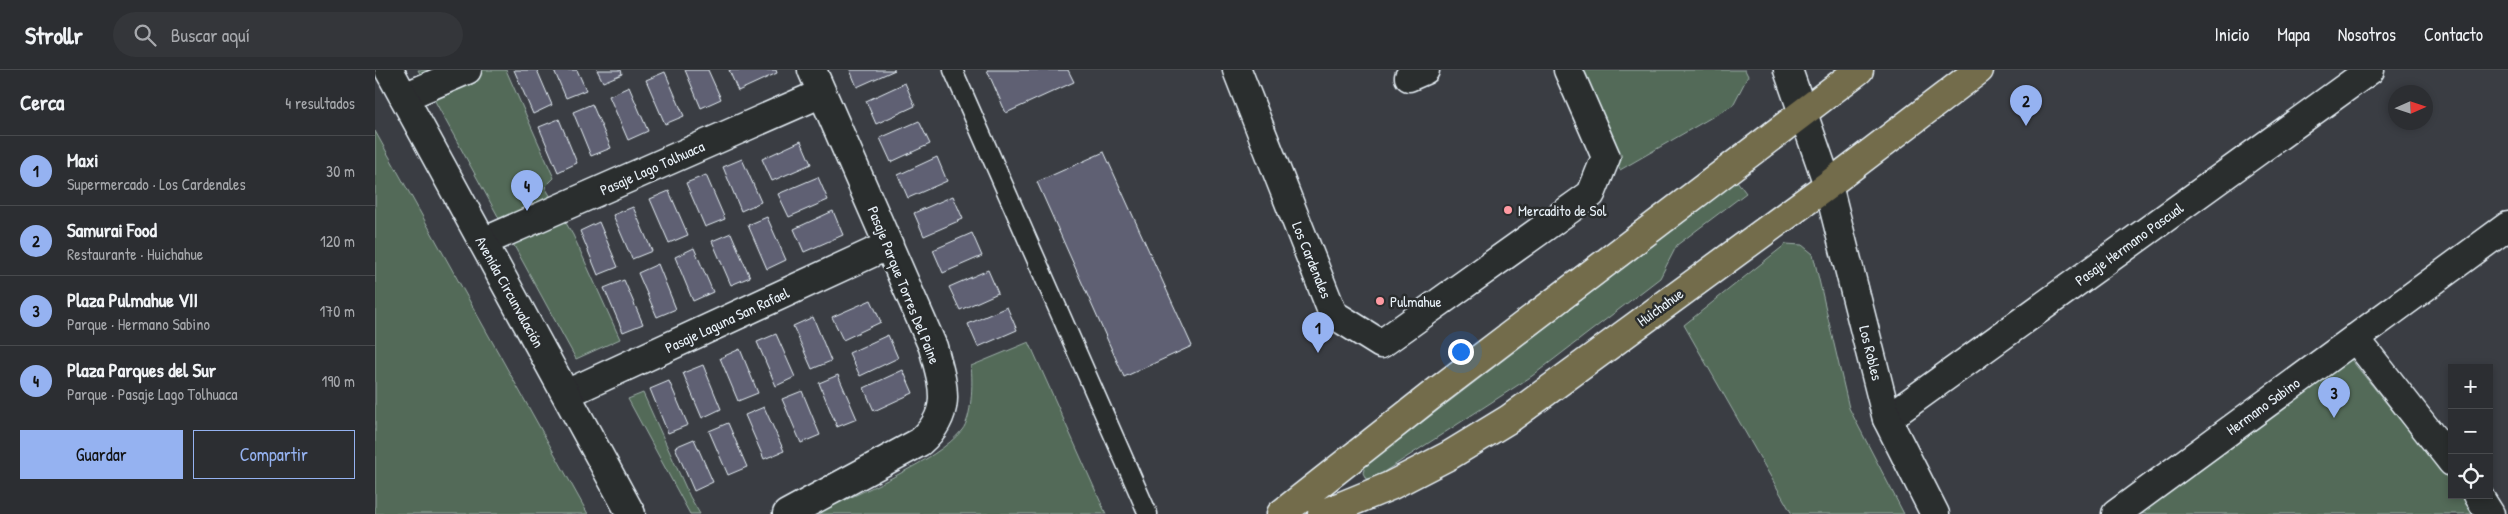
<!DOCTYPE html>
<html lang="es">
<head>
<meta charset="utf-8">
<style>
  body { margin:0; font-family:"Patrick Hand",sans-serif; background:#34363a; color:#f1f3f6 }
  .controls { position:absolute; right:15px; bottom:15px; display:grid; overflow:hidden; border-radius:0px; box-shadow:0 2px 8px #0003 }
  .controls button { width:45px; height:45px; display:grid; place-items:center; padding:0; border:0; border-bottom:1px solid #484a4d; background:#2c2e32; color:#f1f3f6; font:25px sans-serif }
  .compass { position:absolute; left:2013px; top:15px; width:45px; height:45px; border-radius:50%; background:#2c2e32; box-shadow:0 2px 8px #0003; rotate:87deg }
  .you { position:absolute; left:1085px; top:281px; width:18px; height:18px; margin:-12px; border:4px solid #fff; border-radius:50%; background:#1a73e8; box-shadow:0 0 0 8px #1a73e833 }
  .badge { display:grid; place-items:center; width:32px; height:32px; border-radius:50%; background:#95b2f1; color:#111; font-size:16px; font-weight:700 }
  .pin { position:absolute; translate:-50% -41px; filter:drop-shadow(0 1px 2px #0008) }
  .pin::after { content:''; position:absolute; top:26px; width:18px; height:15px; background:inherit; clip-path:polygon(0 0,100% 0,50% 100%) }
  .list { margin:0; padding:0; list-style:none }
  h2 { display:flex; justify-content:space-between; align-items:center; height:65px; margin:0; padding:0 20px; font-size:21px }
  h2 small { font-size:16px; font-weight:400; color:#a6a8ac }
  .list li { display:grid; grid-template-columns:32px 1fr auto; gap:15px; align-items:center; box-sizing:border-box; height:70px; padding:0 20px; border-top:1px solid #484a4d }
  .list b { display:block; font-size:19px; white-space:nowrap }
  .list p { margin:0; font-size:16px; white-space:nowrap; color:#a6a8ac }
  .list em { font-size:16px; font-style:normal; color:#a6a8ac }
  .actions { display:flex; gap:10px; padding:15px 20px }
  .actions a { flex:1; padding:11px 0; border:1px solid #95b2f1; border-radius:0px; text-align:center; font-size:18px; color:#95b2f1 }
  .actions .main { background:#95b2f1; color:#111 }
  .icon { flex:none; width:28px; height:28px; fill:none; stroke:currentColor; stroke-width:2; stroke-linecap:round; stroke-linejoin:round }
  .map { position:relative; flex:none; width:2133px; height:444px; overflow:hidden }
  header { display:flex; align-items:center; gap:30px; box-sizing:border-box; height:70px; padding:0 25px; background:#2c2e32; border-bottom:1px solid #484a4d }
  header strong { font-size:24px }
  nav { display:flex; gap:28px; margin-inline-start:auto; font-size:18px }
  .search { width:350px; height:45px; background:#34363a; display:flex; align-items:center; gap:12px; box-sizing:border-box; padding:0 18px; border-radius:28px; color:#a6a8ac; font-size:19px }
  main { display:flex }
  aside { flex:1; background:#2c2e32 }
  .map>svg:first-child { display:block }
  .green { fill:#526b59; stroke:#9daea8 }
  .building { fill:#5f6173; stroke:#e8f1f8 }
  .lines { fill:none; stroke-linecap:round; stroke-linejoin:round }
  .service-casing { stroke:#e8f1f8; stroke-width:21 }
  .minor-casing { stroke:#e8f1f8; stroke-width:31 }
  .tertiary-casing { stroke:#e8f1f8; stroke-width:31 }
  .secondary-casing { stroke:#e8f1f8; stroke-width:31 }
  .primary-casing { stroke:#e8f1f8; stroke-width:31 }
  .service { stroke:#2a2d2e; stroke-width:18 }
  .minor { stroke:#2a2d2e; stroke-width:28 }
  .tertiary { stroke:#2a2d2e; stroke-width:28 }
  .secondary { stroke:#2a2d2e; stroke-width:28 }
  .primary { stroke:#736c4b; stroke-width:28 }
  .poi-dot { fill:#ff9aa2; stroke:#2a2d2e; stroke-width:2 }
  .labels { text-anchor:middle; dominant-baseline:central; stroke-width:5; stroke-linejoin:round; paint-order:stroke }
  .street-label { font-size:15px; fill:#e8f1f8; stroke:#2a2d2e }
  .poi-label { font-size:15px; fill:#e8f1f8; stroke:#2a2d2e; text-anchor:start }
</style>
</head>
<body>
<header>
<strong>Strollr</strong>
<div class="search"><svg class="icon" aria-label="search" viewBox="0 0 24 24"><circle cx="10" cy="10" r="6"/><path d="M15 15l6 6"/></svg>Buscar aquí</div>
<nav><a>Inicio</a><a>Mapa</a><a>Nosotros</a><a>Contacto</a></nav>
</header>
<main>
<aside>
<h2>Cerca<small>4 resultados</small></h2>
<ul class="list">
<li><span class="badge">1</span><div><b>Maxi</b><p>Supermercado · Los Cardenales</p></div><em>30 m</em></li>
<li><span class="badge">2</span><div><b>Samurai Food</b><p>Restaurante · Huichahue</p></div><em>120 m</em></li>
<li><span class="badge">3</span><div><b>Plaza Pulmahue VII</b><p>Parque · Hermano Sabino</p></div><em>170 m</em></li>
<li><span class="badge">4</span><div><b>Plaza Parques del Sur</b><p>Parque · Pasaje Lago Tolhuaca</p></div><em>190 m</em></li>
</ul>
<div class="actions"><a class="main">Guardar</a><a>Compartir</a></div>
</aside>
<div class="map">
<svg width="2133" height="444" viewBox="0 0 2133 444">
  <rect width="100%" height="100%" fill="#3a3d43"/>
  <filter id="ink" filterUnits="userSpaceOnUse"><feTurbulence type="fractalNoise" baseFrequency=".02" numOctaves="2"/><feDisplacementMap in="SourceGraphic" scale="10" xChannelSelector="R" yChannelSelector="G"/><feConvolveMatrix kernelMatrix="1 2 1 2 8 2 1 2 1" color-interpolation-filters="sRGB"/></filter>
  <g filter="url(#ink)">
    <path class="green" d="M 43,0 L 131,0 L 179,108 L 170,117 L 198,165 L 245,269 L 201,289 Z
      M 1204,0 L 1370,0 L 1373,6 L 1358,35 L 1245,100 Z
      M 0,61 L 213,444 L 0,444 Z
      M 1362,111 L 1371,123 L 1302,175 L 1285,208 L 1157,306 L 998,409 L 991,409 L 988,403 L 990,396 Z
      M 1411,174 L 1427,175 L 1438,184 L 1474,338 L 1529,444 L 1417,444 L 1309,255 Z
      M 654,272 L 731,444 L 441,444 C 480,424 562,392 587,360 C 597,348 598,312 596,296 Z
      M 1974,287 L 2077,414 L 2077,425 L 2085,425 L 2100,444 L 1765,444 Z
      M 268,323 L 315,427 L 325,444 L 315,444 L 253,329 Z"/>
    <path class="building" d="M 139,0 L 162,0 L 177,35 L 158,44 Z
      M 179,0 L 202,0 L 211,20 L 191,28 Z
      M 222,0 L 246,0 L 247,4 L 228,12 Z
      M 310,0 L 333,0 L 346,29 L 326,38 Z
      M 354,0 L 401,0 L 402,3 L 363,21 Z
      M 475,0 L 520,0 L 482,17 Z
      M 612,0 L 693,0 L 699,12 L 631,43 Z
      M 290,2 L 309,46 L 290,54 L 271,10 Z
      M 530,13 L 540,36 L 501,54 L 491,31 Z
      M 254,17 L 273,61 L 253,70 L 234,26 Z
      M 217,34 L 236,78 L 216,86 L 198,42 Z
      M 184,49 L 202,93 L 183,102 L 164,57 Z
      M 544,51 L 555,74 L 516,92 L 505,68 Z
      M 426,71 L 436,94 L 397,111 L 387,89 Z
      M 729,82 L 817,276 L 749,307 L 662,112 Z
      M 562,87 L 572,111 L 533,128 L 523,105 Z
      M 367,89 L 386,132 L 366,141 L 348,97 Z
      M 331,105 L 350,149 L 330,157 L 311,113 Z
      M 443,107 L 453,130 L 414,147 L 403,124 Z
      M 294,121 L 313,165 L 294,173 L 275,129 Z
      M 578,126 L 588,149 L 549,166 L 539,143 Z
      M 258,137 L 277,181 L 257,189 L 238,145 Z
      M 458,141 L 468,165 L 429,182 L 419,159 Z
      M 392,147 L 411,190 L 392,199 L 373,155 Z
      M 224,152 L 243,197 L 223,205 L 205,161 Z
      M 356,163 L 375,207 L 356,215 L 337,171 Z
      M 597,163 L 607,186 L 568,203 L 558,180 Z
      M 319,178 L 338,222 L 318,231 L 300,187 Z
      M 283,194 L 301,239 L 282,247 L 263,203 Z
      M 613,200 L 623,223 L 585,240 L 574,217 Z
      M 249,210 L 268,254 L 248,262 L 229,218 Z
      M 496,230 L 506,252 L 468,270 L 457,247 Z
      M 632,237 L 642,260 L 603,277 L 593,254 Z
      M 438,247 L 456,291 L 437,299 L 418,256 Z
      M 401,264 L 420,307 L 401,316 L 382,272 Z
      M 513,265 L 523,288 L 485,306 L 474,283 Z
      M 365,279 L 383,323 L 363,331 L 345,288 Z
      M 328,295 L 346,339 L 327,348 L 308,303 Z
      M 528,300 L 538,323 L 499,341 L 489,318 Z
      M 463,305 L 482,349 L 462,357 L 444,313 Z
      M 294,311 L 313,355 L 293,363 L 275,319 Z
      M 427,321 L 445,365 L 426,373 L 407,329 Z
      M 389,337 L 409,381 L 389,389 L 370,345 Z
      M 353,353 L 372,397 L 353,405 L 334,361 Z
      M 319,369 L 338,412 L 319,421 L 300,377 Z"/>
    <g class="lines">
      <g class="service-casing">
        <path id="service" d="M 578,0 L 773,444"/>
      </g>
      <g class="minor-casing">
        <path id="minor" d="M 862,0 L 958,244 L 1006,274 L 1216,124 L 1231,87 L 1193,0
          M 1034,7 L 1050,0
          M 29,27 L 92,0
          M 108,172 L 447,23
          M 1980,268 L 2077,392
          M 191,324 L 514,175
          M 1512,349 L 1995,0
          M 2103,425 L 2115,444
          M 412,444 L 545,372 C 579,342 568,315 558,277 L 437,0
          M 1741,444 L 2133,156"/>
      </g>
      <g class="tertiary-casing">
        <path id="tertiary" d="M 1413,0 L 1453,115 L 1512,349 L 1560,444"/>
      </g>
      <g class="secondary-casing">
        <path id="secondary" d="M 14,0 L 256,444"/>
      </g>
      <g class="primary-casing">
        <path id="primary" d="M 906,444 L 1057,325 L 1484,0
          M 947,444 L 1015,416 L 1075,385 L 1134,349 L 1453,115 L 1604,0"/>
      </g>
      <use href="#service" class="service"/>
      <use href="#minor" class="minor"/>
      <use href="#tertiary" class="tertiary"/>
      <use href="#secondary" class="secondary"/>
      <use href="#primary" class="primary"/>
    </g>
  </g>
  <g class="poi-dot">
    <circle cx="1133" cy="140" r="5"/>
    <circle cx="1005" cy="231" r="5"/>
  </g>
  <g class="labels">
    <g class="street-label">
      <text transform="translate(277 98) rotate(-24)">Pasaje Lago Tolhuaca</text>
      <text transform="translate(1754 174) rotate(-36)">Pasaje Hermano Pascual</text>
      <text transform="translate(937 190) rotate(68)">Los Cardenales</text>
      <text transform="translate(529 215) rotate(68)">Pasaje Parque Torres Del Paine</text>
      <text transform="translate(135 222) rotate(61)">Avenida Circunvalación</text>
      <text transform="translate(1285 237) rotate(-36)">Huichahue</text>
      <text transform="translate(352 250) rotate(-25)">Pasaje Laguna San Rafael</text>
      <text transform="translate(1496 283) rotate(76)">Los Robles</text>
      <text transform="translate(1888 336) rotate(-36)">Hermano Sabino</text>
    </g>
    <g class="poi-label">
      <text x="1143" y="140">Mercadito de Sol</text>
      <text x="1015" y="231">Pulmahue</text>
    </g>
  </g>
</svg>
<div class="controls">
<button>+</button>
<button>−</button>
<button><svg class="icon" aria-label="locate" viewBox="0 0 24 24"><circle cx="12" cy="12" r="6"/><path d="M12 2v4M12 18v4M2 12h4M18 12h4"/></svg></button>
</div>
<svg class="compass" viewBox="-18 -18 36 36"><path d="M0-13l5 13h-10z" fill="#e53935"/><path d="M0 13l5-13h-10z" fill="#a6a8ac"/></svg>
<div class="you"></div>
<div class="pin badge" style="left:943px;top:283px">1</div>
<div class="pin badge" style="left:1651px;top:56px">2</div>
<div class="pin badge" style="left:1959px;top:348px">3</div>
<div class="pin badge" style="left:152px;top:141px">4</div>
</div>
</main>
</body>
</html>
